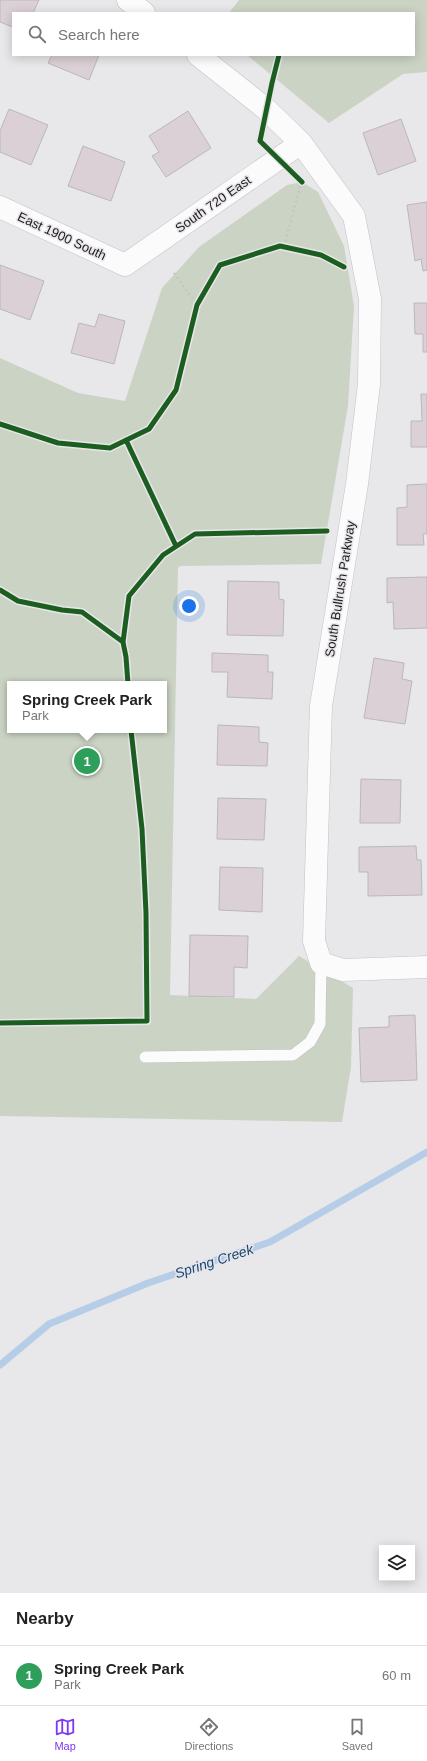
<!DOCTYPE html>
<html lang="en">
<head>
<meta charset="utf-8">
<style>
  body { margin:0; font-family:Arial,sans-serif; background:#f6f6f6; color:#222 }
  .controls { position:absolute; right:12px; bottom:12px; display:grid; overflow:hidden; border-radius:0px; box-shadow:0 2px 10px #0003 }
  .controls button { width:36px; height:36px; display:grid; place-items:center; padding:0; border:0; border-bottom:1px solid #e0e0e0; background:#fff; color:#222; font:20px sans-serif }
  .you { position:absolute; left:189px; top:606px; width:14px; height:14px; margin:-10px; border:3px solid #fff; border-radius:50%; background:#1a73e8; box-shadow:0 0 0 6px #1a73e833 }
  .badge { display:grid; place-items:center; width:26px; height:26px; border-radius:50%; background:#7c3aed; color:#fff; font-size:13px; font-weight:700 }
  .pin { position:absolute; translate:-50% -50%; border:2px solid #fff; box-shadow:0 1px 4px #0006 }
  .popup { position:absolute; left:7px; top:681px; width:160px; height:52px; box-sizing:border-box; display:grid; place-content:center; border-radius:0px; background:#fff; filter:drop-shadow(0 1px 3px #0005); font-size:13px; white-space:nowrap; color:#767676 }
  .popup b { font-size:15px; color:#222 }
  .popup::after { content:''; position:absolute; left:50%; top:100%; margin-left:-8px; border:8px solid transparent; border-top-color:#fff }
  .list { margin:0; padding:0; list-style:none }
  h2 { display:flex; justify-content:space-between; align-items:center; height:52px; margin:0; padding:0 16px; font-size:17px }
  h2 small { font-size:13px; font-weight:400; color:#767676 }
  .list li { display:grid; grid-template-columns:26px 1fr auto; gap:12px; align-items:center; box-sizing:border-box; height:60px; padding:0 16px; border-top:1px solid #e0e0e0 }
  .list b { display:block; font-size:15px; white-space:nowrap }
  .list p { margin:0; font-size:13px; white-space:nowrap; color:#767676 }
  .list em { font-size:13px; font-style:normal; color:#767676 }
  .icon { flex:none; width:22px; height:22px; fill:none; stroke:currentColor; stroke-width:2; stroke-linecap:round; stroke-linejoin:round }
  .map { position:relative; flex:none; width:427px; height:1593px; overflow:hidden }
  .search { position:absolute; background:#fff; box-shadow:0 2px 10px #0003; left:12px; right:12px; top:12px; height:44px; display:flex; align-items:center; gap:10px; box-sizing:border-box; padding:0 14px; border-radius:0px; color:#767676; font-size:15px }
  .sheet { height:112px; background:#fff }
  nav { display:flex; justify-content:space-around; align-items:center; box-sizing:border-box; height:56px; border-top:1px solid #e0e0e0; background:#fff; font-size:11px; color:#767676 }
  nav a { display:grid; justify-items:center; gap:2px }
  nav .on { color:#7c3aed }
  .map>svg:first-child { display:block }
  .green { fill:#cbd4c4; fill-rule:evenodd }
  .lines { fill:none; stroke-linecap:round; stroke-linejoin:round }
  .stream { stroke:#b6cde8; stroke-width:7 }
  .building { fill:#dad0d5; stroke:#bab8ba }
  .service-casing { stroke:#c3c2c4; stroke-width:12 }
  .minor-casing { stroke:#c3c2c4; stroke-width:23 }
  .path { stroke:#c6c5c6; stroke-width:2.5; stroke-dasharray:2 3; stroke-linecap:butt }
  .service { stroke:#fcfbfc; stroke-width:11 }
  .minor { stroke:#fcfbfc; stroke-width:22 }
  .cycleway-casing { stroke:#e8e6ea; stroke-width:8 }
  .cycleway { stroke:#1b5e20; stroke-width:5 }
  .labels { text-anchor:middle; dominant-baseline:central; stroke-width:3; stroke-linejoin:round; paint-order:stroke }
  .street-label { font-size:13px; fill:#1d1c1e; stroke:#e8e6ea }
  .water-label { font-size:14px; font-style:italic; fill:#184674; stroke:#e8e6ea }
</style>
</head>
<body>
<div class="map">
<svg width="427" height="1593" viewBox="0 0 427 1593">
  <rect width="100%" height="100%" fill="#e8e7e9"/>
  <path class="green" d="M 239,0 L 427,0 L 427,72 L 403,74 L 329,123 L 247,55 L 414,55 L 414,13 L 229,13 Z
    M 302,182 L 318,192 L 344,246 L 354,306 L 348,406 L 321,564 L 180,566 L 178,568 L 170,995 L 256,999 L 299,956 L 353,988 L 351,1067 L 342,1122 L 0,1116 L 0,358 L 78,393 L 125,401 L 162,288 L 199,247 L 287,185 ZM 10,684 L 164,684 L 164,730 L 10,730 Z"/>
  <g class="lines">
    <path class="stream" d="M 0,1365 L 49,1324 L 148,1283 L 270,1242 L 427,1152"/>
  </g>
  <path class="building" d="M 0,0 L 39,0 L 33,13 L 13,13 L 13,27 L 0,22 Z
    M 52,55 L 99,55 L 89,80 L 48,63 Z
    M 9,109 L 48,125 L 31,165 L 0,152 L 0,131 Z
    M 188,111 L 211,148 L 166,177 L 152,156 L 159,152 L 149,136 Z
    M 401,119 L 416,161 L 378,175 L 363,133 Z
    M 83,146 L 125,162 L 111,201 L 68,186 Z
    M 427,202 L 427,270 L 423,271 L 421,259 L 415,261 L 407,205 Z
    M 0,265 L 44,281 L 30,320 L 0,309 Z
    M 414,303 L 427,303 L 427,352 L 423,352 L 423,334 L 415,334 Z
    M 99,314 L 125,321 L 114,364 L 71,353 L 79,323 L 95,327 Z
    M 421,394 L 427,394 L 427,447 L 411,447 L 411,421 L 422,421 Z
    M 427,484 L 427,534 L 423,534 L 424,545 L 397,545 L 397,508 L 407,507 L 407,485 Z
    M 427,577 L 427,628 L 394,629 L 393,602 L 387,603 L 387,578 Z
    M 228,581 L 279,582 L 279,599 L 284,600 L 283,636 L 227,635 Z
    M 212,653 L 268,655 L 268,672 L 273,672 L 272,699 L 227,697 L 228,672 L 212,672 Z
    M 374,658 L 404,663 L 402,679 L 412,681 L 405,724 L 364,718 Z
    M 218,725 L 259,727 L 259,742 L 268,743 L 267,766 L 217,765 Z
    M 361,779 L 401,780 L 400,823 L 360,823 Z
    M 218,798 L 266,799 L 264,840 L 217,839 Z
    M 416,846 L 417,860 L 421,860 L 422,895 L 368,896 L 368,872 L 359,872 L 359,847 Z
    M 220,867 L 263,868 L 262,912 L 219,910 Z
    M 190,935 L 248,936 L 247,968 L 234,967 L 234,997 L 189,996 Z
    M 415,1015 L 417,1080 L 361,1082 L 359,1028 L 389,1027 L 389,1016 Z"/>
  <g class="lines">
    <g class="service-casing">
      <path id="service" d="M 145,1057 L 293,1055 L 310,1042 L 320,1024 L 321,963"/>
    </g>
    <g class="minor-casing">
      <path id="minor" d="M 128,0 L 144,13
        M 198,55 L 266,109 L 301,143 L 354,216 L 370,299 L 369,384 L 357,484 L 321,706 L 314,941 L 321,963 L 343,970 L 427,967
        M 0,207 L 125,265 L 301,143"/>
    </g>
    <path class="path" d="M 284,246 L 301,183
      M 174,273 L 197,305"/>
    <use href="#service" class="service"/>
    <use href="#minor" class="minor"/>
    <g class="cycleway-casing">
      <path id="cycleway" d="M 279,55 L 272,83 L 260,141 L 302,182
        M 0,424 L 58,443 L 110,448 L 149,429 L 176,390 L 197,305 L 220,265 L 280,246 L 321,255 L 344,267
        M 126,440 L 176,546
        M 0,590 L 18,601 L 62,610 L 82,612 L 123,642
        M 128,684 L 126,657 L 123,642 L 129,596 L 163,555 L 195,534 L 327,531
        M 0,1023 L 147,1021 L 146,913 L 142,829 L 131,730"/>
    </g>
    <use href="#cycleway" class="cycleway"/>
  </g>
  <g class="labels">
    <g class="street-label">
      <text transform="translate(213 204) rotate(-35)">South 720 East</text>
      <text transform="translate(62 236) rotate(25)">East 1900 South</text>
      <text transform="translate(340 589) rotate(-81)">South Bullrush Parkway</text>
    </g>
    <g class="water-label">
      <text transform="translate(214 1261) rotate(-18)">Spring Creek</text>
    </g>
  </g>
</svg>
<div class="controls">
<button><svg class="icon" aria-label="layers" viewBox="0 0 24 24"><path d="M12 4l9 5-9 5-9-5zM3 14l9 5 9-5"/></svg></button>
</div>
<div class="you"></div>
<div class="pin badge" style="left:87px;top:761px;background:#2e9e5b">1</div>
<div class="popup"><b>Spring Creek Park</b>Park</div>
<div class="search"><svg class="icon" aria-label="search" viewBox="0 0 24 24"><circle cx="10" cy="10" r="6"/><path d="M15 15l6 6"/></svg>Search here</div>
</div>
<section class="sheet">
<h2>Nearby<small></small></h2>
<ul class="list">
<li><span class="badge" style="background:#2e9e5b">1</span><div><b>Spring Creek Park</b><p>Park</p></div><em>60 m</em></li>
</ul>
</section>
<nav>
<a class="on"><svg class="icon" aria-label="map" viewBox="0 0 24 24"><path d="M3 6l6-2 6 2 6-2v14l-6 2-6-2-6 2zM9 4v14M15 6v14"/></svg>Map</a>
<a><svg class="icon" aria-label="directions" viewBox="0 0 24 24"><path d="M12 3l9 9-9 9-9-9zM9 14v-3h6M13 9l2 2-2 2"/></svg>Directions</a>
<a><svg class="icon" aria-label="saved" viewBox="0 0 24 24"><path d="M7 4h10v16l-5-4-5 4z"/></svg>Saved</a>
</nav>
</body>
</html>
